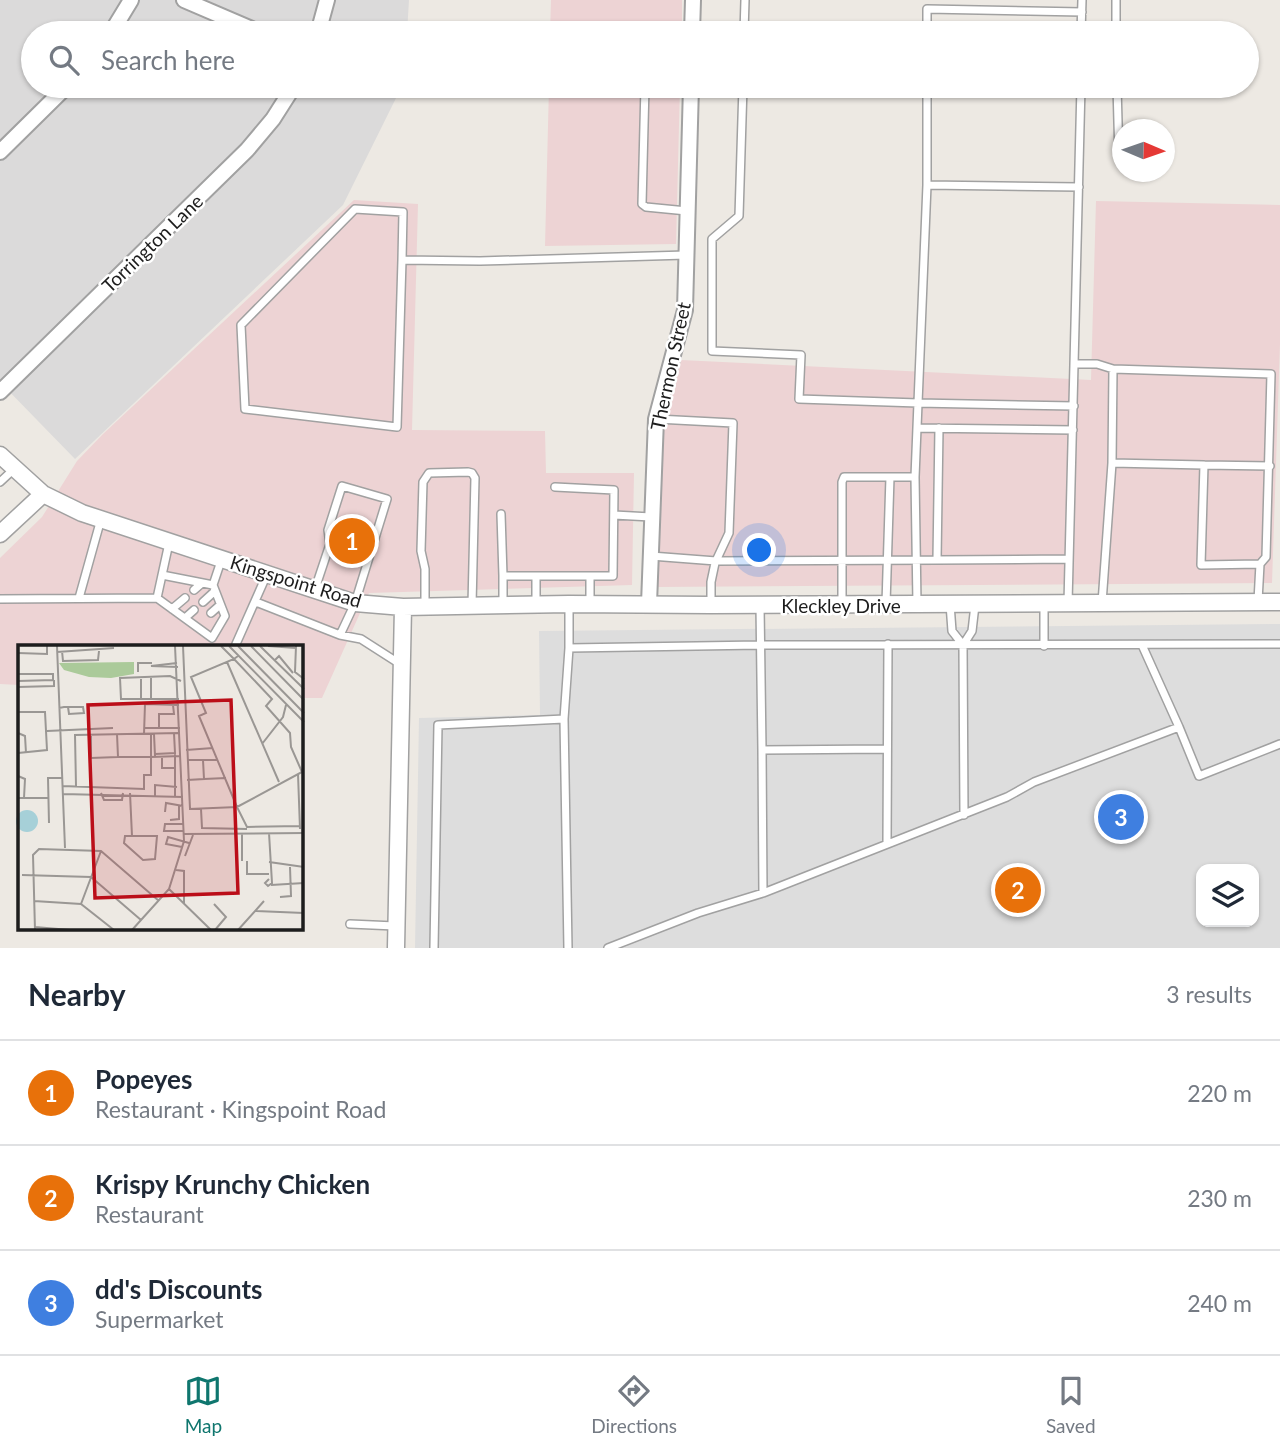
<!DOCTYPE html>
<html lang="en">
<head>
<meta charset="utf-8">
<style>
  body { margin:0; font-family:Lato,sans-serif; background:#f6f6f7; color:#1f2937 }
  .controls { position:absolute; right:21px; bottom:21px; display:grid; overflow:hidden; border-radius:14px; box-shadow:0 2px 5px #0004 }
  .controls button { width:63px; height:63px; display:grid; place-items:center; padding:0; border:0; border-bottom:2px solid #e0e1e3; background:#fff; color:#1f2937; font:35px sans-serif }
  .compass { position:absolute; left:1112px; top:119px; width:63px; height:63px; border-radius:50%; background:#fff; box-shadow:0 2px 5px #0004; rotate:92deg }
  .you { position:absolute; left:760px; top:551px; width:24px; height:24px; margin:-18px; border:5px solid #fff; border-radius:50%; background:#1a73e8; box-shadow:0 0 0 10px #1a73e833 }
  .badge { display:grid; place-items:center; width:46px; height:46px; border-radius:50%; background:#0f766e; color:#fff; font-size:23px; font-weight:700 }
  .pin { position:absolute; translate:-50% -50%; border:4px solid #fff; box-shadow:0 2px 7px #0006 }
  .list { margin:0; padding:0; list-style:none }
  h2 { display:flex; justify-content:space-between; align-items:center; height:91px; margin:0; padding:0 28px; font-size:30px }
  h2 small { font-size:23px; font-weight:400; color:#747a83 }
  .list li { display:grid; grid-template-columns:46px 1fr auto; gap:21px; align-items:center; box-sizing:border-box; height:105px; padding:0 28px; border-top:2px solid #e0e1e3 }
  .list b { display:block; font-size:26px; white-space:nowrap }
  .list p { margin:0; font-size:23px; white-space:nowrap; color:#747a83 }
  .list em { font-size:23px; font-style:normal; color:#747a83 }
  .icon { flex:none; width:38px; height:38px; fill:none; stroke:currentColor; stroke-width:2; stroke-linecap:round; stroke-linejoin:round }
  .map { position:relative; flex:none; width:1280px; height:948px; overflow:hidden }
  .search { position:absolute; background:#fff; box-shadow:0 2px 5px #0004; left:21px; right:21px; top:21px; height:77px; display:flex; align-items:center; gap:18px; box-sizing:border-box; padding:0 24px; border-radius:38px; color:#747a83; font-size:26px }
  .sheet { height:406px; background:#fff }
  nav { display:flex; justify-content:space-around; align-items:center; box-sizing:border-box; height:98px; border-top:2px solid #e0e1e3; background:#fff; font-size:19px; color:#747a83 }
  nav a { display:grid; justify-items:center; gap:4px }
  nav .on { color:#0f766e }
  .map>svg:first-child { display:block }
  .residential { fill:#dbdada }
  .commercial { fill:#edd3d4 }
  .parking { fill:#ddd; fill-rule:evenodd }
  .lines { fill:none; stroke-linecap:round; stroke-linejoin:round }
  .service-casing { stroke:#a1a1a1; stroke-width:10 }
  .minor-casing { stroke:#a1a1a1; stroke-width:18 }
  .tertiary-casing { stroke:#a1a1a1; stroke-width:19 }
  .service { stroke:#fff; stroke-width:7 }
  .minor { stroke:#fff; stroke-width:14 }
  .tertiary { stroke:#fff; stroke-width:16 }
  .labels { text-anchor:middle; dominant-baseline:central; stroke-width:5; stroke-linejoin:round; paint-order:stroke }
  .street-label { font-size:19px; fill:#1d1d1d; stroke:#fff }
  .inset-road { fill:none; stroke:#9a9794; stroke-width:2 }
  .view { fill:#bb0e19; fill-opacity:0.15; stroke:#bb0e19; stroke-width:3.5 }
  .inset-edge { fill:none; stroke:#1d1d1d; stroke-width:3.5 }
</style>
</head>
<body>
<div class="map">
<svg width="1280" height="948" viewBox="0 0 1280 948">
  <rect width="100%" height="100%" fill="#ede9e3"/>
  <path class="residential" d="M 0,0 L 409,0 L 407,33 L 33,33 L 33,86 L 402,86 L 343,205 L 75,459 L 0,382 Z"/>
  <path class="commercial" d="M 551,0 L 682,0 L 682,33 L 550,33 Z
    M 549,86 L 680,86 L 676,244 L 545,246 Z
    M 354,200 L 418,204 L 412,430 L 545,431 L 546,473 L 634,473 L 632,585 L 369,593 L 322,698 L 301,698 L 301,647 L 19,647 L 19,685 L 0,684 L 0,558 L 42,517 L 77,461 L 103,434 Z
    M 1096,201 L 1280,205 L 1280,344 L 1272,583 L 658,587 L 664,426 L 681,360 L 1091,380 Z"/>
  <path class="parking" d="M 1280,624 L 1280,948 L 415,948 L 419,718 L 540,715 L 539,631 ZM 1201,869 L 1254,869 L 1254,922 L 1201,922 Z"/>
  <g class="lines">
    <g class="service-casing">
      <path id="service" d="M 1116,0 L 1116,33
        M 744,33 L 745,0
        M 927,33 L 927,9 L 1082,12
        M 1081,33 L 1082,0
        M 645,86 L 642,204 L 646,207 L 687,211
        M 743,86 L 739,216 L 712,239 L 712,351 L 801,355 L 799,399 L 918,403 L 915,477 L 917,604
        M 1117,86 L 1119,158
        M 927,185 L 927,86
        M 402,260 L 403,212 L 355,209 L 241,325 L 245,409 L 397,427 L 402,260 L 480,261 L 686,255
        M 1075,364 L 1097,364 L 1113,369 L 1271,374 L 1266,557 L 1260,564 L 1258,601
        M 1074,406 L 918,403 L 927,185 L 1079,187
        M 657,419 L 733,423 L 729,533 L 715,563 L 711,582 L 711,604
        M 917,428 L 1073,430
        M 939,428 L 937,560 L 1069,559
        M 1112,463 L 1204,465 L 1201,565 L 1260,564
        M 1204,465 L 1270,466
        M 0,482 L 14,469
        M 555,487 L 614,490 L 613,576 L 590,576 L 590,603
        M 501,514 L 503,576 L 590,576
        M 614,515 L 651,517
        M 651,556 L 716,561 L 937,560
        M 162,575 L 213,585 L 222,558
        M 315,589 L 330,544 L 328,530 L 342,486 L 387,499 L 355,603 L 340,635
        M 194,590 L 202,583
        M 79,598 L 101,519
        M 157,598 L 212,638 L 225,616 L 213,585
        M 0,599 L 157,598 L 169,543
        M 203,602 L 215,591
        M 256,602 L 340,635 L 361,639 L 400,664
        M 842,603 L 842,482 L 844,477 L 915,477
        M 1068,603 L 1081,86
        M 1102,603 L 1112,463 L 1113,369
        M 503,604 L 503,576
        M 536,604 L 536,576
        M 886,604 L 890,477
        M 950,604 L 952,631 L 963,645
        M 1044,604 L 1044,646
        M 760,606 L 762,750 L 887,749
        M 425,607 L 425,569 L 421,551 L 423,482 L 429,473 L 468,472 L 472,473 L 475,478 L 472,605
        M 172,609 L 185,598
        M 211,613 L 220,605
        M 185,618 L 194,610
        M 236,644 L 267,574
        M 1142,645 L 1179,727
        M 569,648 L 760,645 L 1280,644
        M 762,750 L 763,893
        M 964,815 L 963,645 L 972,631 L 975,605
        M 887,844 L 888,644
        M 350,924 L 395,926
        M 434,948 L 438,725 L 564,719
        M 568,948 L 564,719 L 569,648 L 569,604
        M 608,948 L 698,913 L 763,893 L 1007,797 L 1034,782 L 1179,727 L 1199,776 L 1280,744"/>
    </g>
    <g class="minor-casing">
      <path id="minor" d="M 184,0 L 261,33
        M 111,33 L 131,0
        M 318,33 L 327,0
        M 692,33 L 693,0
        M 0,152 L 67,86
        M 0,392 L 247,150 L 273,119 L 294,86
        M 649,604 L 656,419 L 685,310 L 691,86"/>
    </g>
    <g class="tertiary-casing">
      <path id="tertiary" d="M 0,455 L 43,494 L 82,513 L 355,603 L 403,607 L 569,604 L 711,605 L 1280,602
        M 0,534 L 43,494
        M 396,948 L 403,607"/>
    </g>
    <use href="#service" class="service"/>
    <use href="#minor" class="minor"/>
    <use href="#tertiary" class="tertiary"/>
  </g>
  <g class="labels">
    <g class="street-label">
      <text transform="translate(152 243) rotate(-44)">Torrington Lane</text>
      <text transform="translate(670 366) rotate(-78)">Thermon Street</text>
      <text transform="translate(296 581) rotate(17)">Kingspoint Road</text>
      <text x="841" y="605">Kleckley Drive</text>
    </g>
  </g>
  <g transform="translate(18 645)">
    <rect width="285" height="285" fill="#ede9e3"/>
    <path d="M 116,17 L 116,29 L 93,33 L 71,32 L 46,25 L 41,18 Z" fill="#abca9a"/>
    <path d="M-2 176a11 11 0 1 1 22 0a11 11 0 1 1-22 0Z" fill="#a6d0d8"/>
    <path class="inset-road" d="M 39,1 L 47,203M 165,1 L 172,164M 203,1 L 216,14 L 254,54 L 248,61 L 272,88 L 273,102 L 284,127 L 219,162 L 181,71 L 188,68 L 173,32 L 216,14 L 220,11M 211,1 L 286,77M 220,1 L 286,68M 233,1 L 286,55M 242,1 L 286,44M 250,1 L 278,3M 278,1 L 277,27 L 286,34M 44,6 L 45,16 L 80,15 L 81,6M 39,7 L 96,3M 0,8 L 29,9 L 29,1M 257,15 L 261,11 L 275,28M 209,17 L 261,137M 159,18 L 133,21 L 160,22M 120,27 L 120,18 L 134,18M 0,29 L 35,29 L 35,35 L 0,36M 123,32 L 123,54M 0,42 L 36,41 L 36,35M 133,54 L 133,32M 161,54 L 103,54 L 102,33 L 152,31 L 163,36M 41,63 L 46,62 L 65,62 L 66,68 L 51,69 L 50,62M 0,67 L 27,67 L 29,105 L 0,108M 141,82 L 141,69 L 156,69 L 155,60M 127,83 L 162,83M 29,86 L 95,83M 0,88 L 7,91 L 8,108M 73,89 L 73,113 L 100,112M 99,89 L 100,112 L 133,112 L 133,89M 126,89 L 127,59 L 161,60M 136,89 L 137,111M 244,99 L 265,72 L 268,60M 168,105 L 195,103M 157,108 L 157,152M 137,109 L 157,108 L 156,88M 144,112 L 144,123 L 157,123M 170,115 L 200,115M 280,129 L 282,184M 0,131 L 7,134 L 6,153M 186,134 L 208,133M 169,135 L 186,134 L 185,115M 44,141 L 126,144 L 126,130 L 133,130 L 133,112 L 163,111M 58,141 L 57,90 L 162,88M 83,148 L 86,155 L 104,155 L 105,148M 112,148 L 114,191 L 139,191 L 137,214 L 125,215 L 106,198 L 107,191 L 114,191M 45,149 L 165,152M 137,152 L 137,140 L 159,142M 0,153 L 30,153M 171,164 L 219,162 L 229,182 L 282,181M 183,164 L 184,183 L 229,184M 147,167 L 148,158 L 165,161M 152,175 L 161,174 L 161,161M 31,178 L 30,133 L 44,133M 166,179 L 147,179 L 146,186 L 166,186M 224,188 L 224,216M 251,188 L 254,238 L 250,241 L 247,238 L 251,234M 166,189 L 286,188M 164,202 L 148,199 L 150,192 L 171,198M 167,211 L 175,190M 229,216 L 229,229 L 251,229M 251,217 L 286,222M 158,225 L 166,226 L 166,259M 4,230 L 73,232 L 123,275M 253,240 L 286,238M 151,244 L 193,285M 262,252 L 273,251 L 272,222M 16,256 L 63,259 L 96,285M 63,259 L 83,206M 196,259 L 208,272 L 197,285M 238,266 L 286,268M 17,282 L 52,285M 17,285 L 15,210 L 21,204 L 83,206 L 141,256M 114,285 L 151,244 L 166,196 L 157,1M 220,285 L 246,256"/>
    <path class="view" d="M 213,55 L 220,248 L 77,253 L 70,60 Z"/>
    <rect width="285" height="285" class="inset-edge"/>
  </g>
</svg>
<div class="controls">
<button><svg class="icon" aria-label="layers" viewBox="0 0 24 24"><path d="M12 4l9 5-9 5-9-5zM3 14l9 5 9-5"/></svg></button>
</div>
<svg class="compass" viewBox="-18 -18 36 36"><path d="M0-13l5 13h-10z" fill="#e53935"/><path d="M0 13l5-13h-10z" fill="#747a83"/></svg>
<div class="you"></div>
<div class="pin badge" style="left:352px;top:541px;background:#e8710a">1</div>
<div class="pin badge" style="left:1018px;top:890px;background:#e8710a">2</div>
<div class="pin badge" style="left:1121px;top:817px;background:#3f7fe0">3</div>
<div class="search"><svg class="icon" aria-label="search" viewBox="0 0 24 24"><circle cx="10" cy="10" r="6"/><path d="M15 15l6 6"/></svg>Search here</div>
</div>
<section class="sheet">
<h2>Nearby<small>3 results</small></h2>
<ul class="list">
<li><span class="badge" style="background:#e8710a">1</span><div><b>Popeyes</b><p>Restaurant · Kingspoint Road</p></div><em>220 m</em></li>
<li><span class="badge" style="background:#e8710a">2</span><div><b>Krispy Krunchy Chicken</b><p>Restaurant</p></div><em>230 m</em></li>
<li><span class="badge" style="background:#3f7fe0">3</span><div><b>dd's Discounts</b><p>Supermarket</p></div><em>240 m</em></li>
</ul>
</section>
<nav>
<a class="on"><svg class="icon" aria-label="map" viewBox="0 0 24 24"><path d="M3 6l6-2 6 2 6-2v14l-6 2-6-2-6 2zM9 4v14M15 6v14"/></svg>Map</a>
<a><svg class="icon" aria-label="directions" viewBox="0 0 24 24"><path d="M12 3l9 9-9 9-9-9zM9 14v-3h6M13 9l2 2-2 2"/></svg>Directions</a>
<a><svg class="icon" aria-label="saved" viewBox="0 0 24 24"><path d="M7 4h10v16l-5-4-5 4z"/></svg>Saved</a>
</nav>
</body>
</html>
